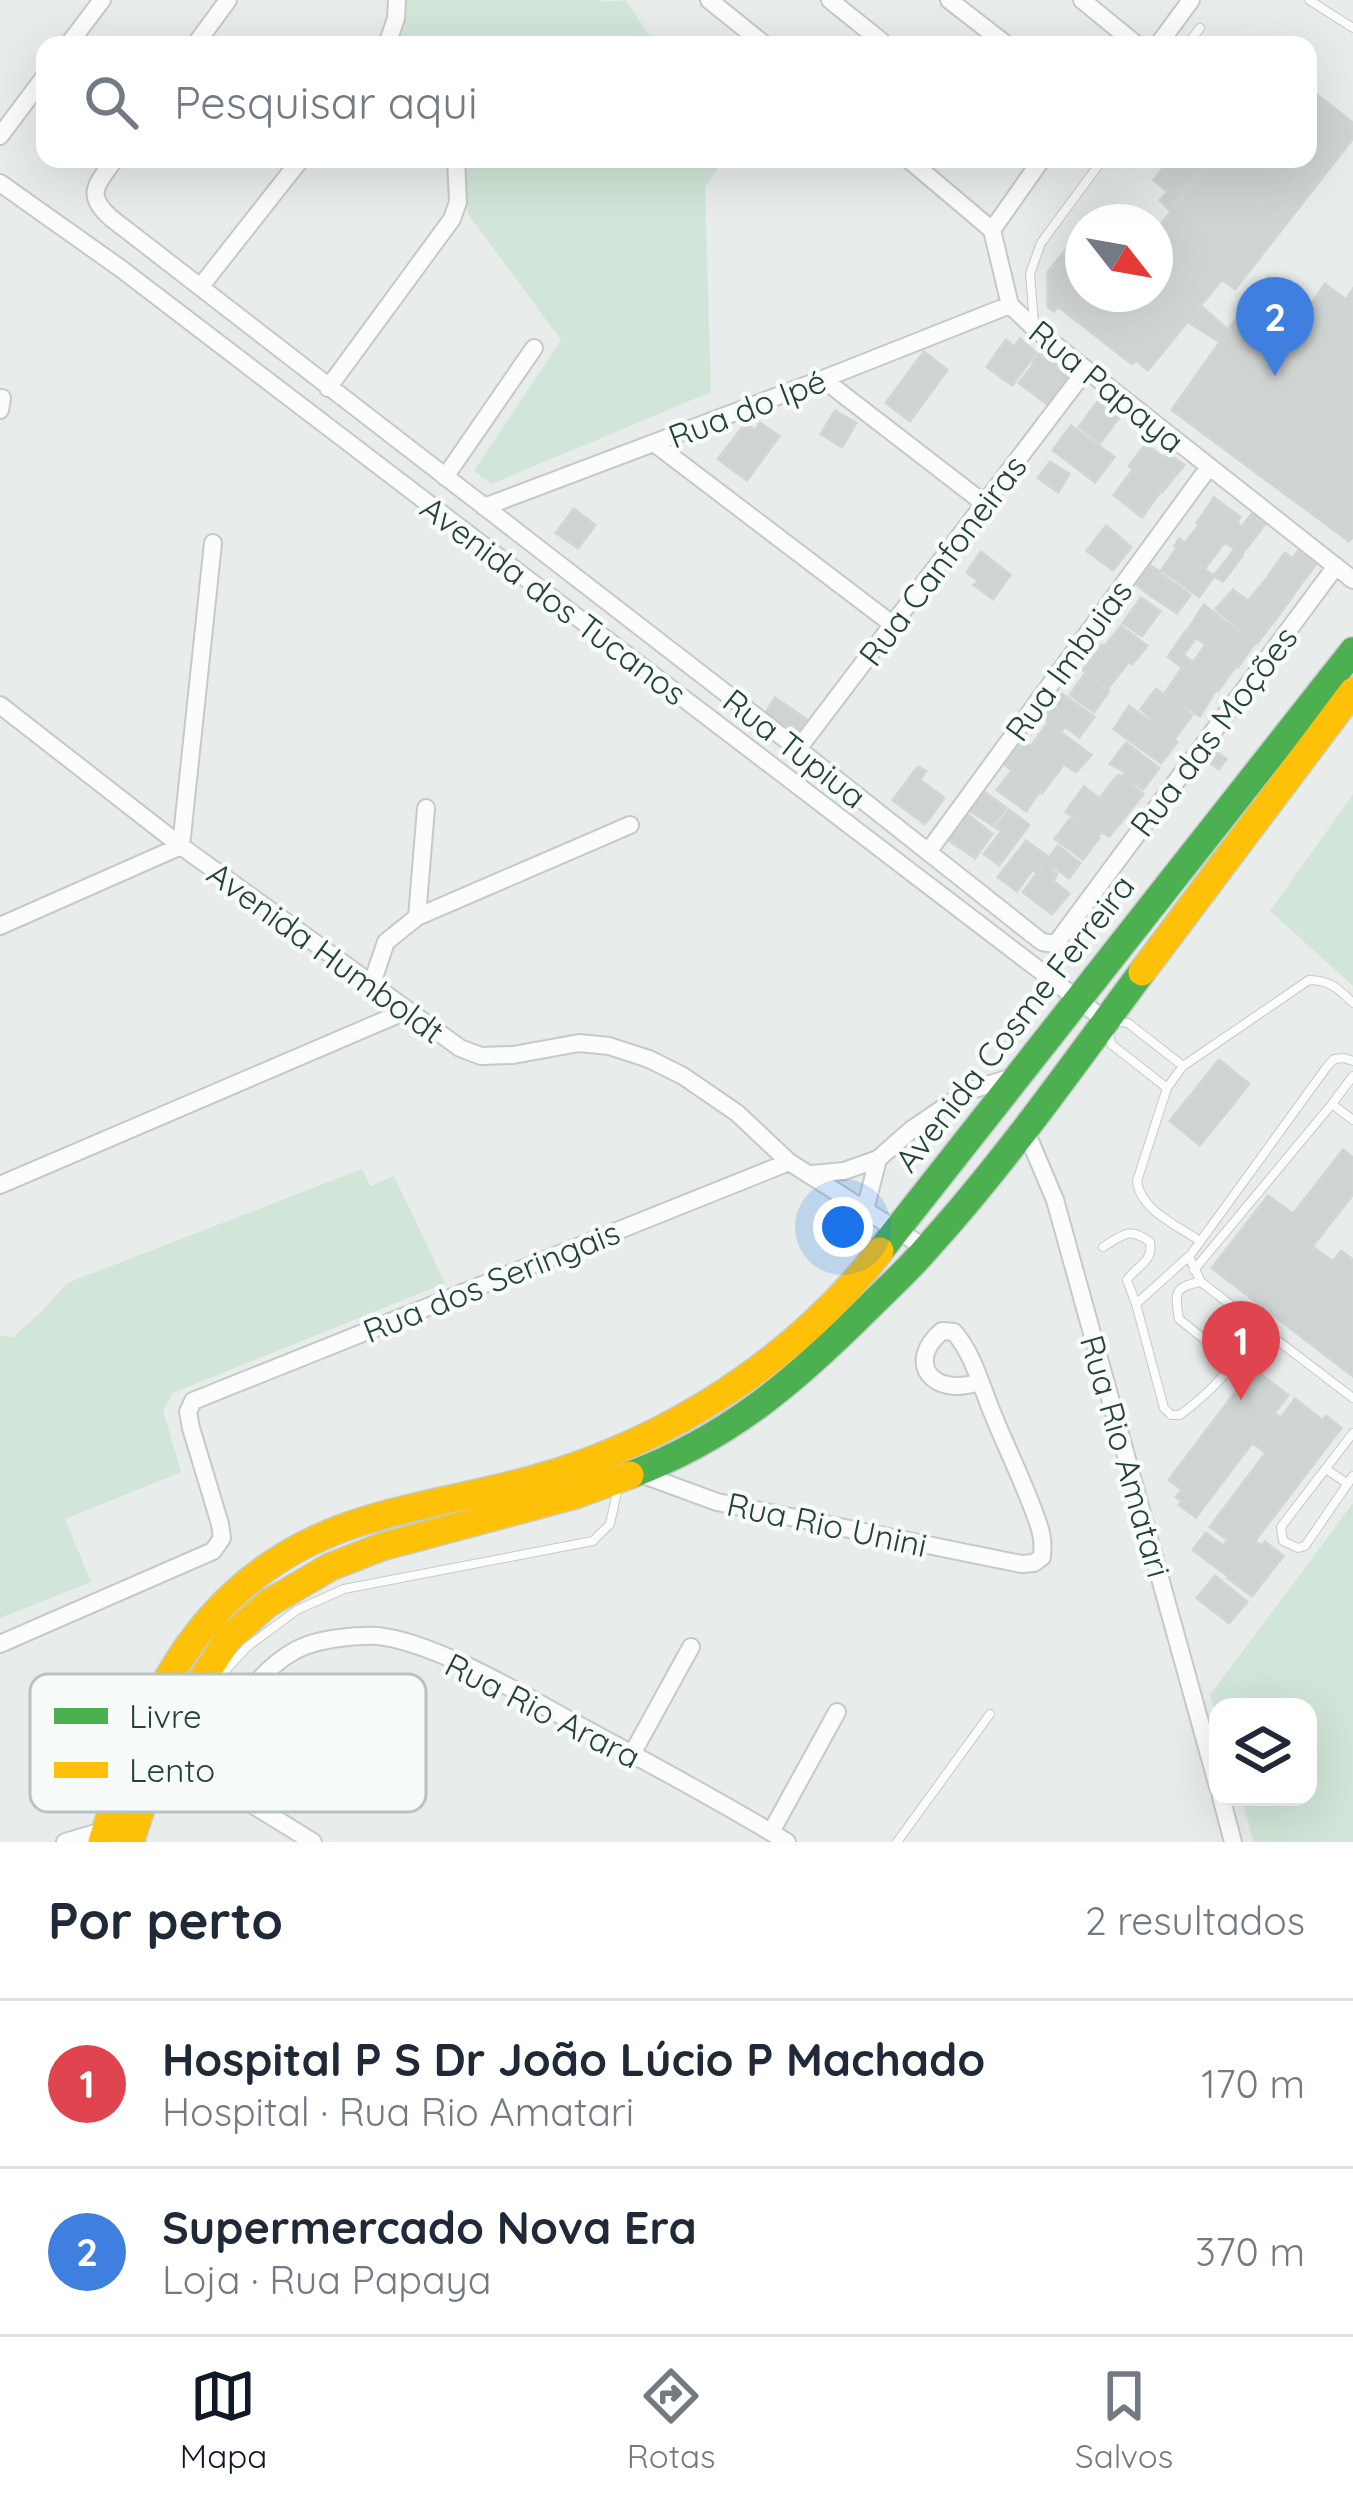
<!DOCTYPE html>
<html lang="pt">
<head>
<meta charset="utf-8">
<style>
  body { margin:0; font-family:Quicksand,sans-serif; background:#f6f6f7; color:#1f2937 }
  .controls { position:absolute; right:36px; bottom:36px; display:grid; overflow:hidden; border-radius:24px; box-shadow:0 12px 48px #0002 }
  .controls button { width:108px; height:108px; display:grid; place-items:center; padding:0; border:0; border-bottom:3px solid #e0e1e3; background:#fff; color:#1f2937; font:60px sans-serif }
  .compass { position:absolute; left:1065px; top:204px; width:108px; height:108px; border-radius:50%; background:#fff; box-shadow:0 12px 48px #0002; rotate:121deg }
  .you { position:absolute; left:843px; top:1227px; width:42px; height:42px; margin:-30px; border:9px solid #fff; border-radius:50%; background:#1a73e8; box-shadow:0 0 0 18px #1a73e833 }
  .badge { display:grid; place-items:center; width:78px; height:78px; border-radius:50%; background:#111827; color:#fff; font-size:39px; font-weight:700 }
  .pin { position:absolute; translate:-50% -99px; filter:drop-shadow(0 3px 6px #0008) }
  .pin::after { content:''; position:absolute; top:63px; width:42px; height:36px; background:inherit; clip-path:polygon(0 0,100% 0,50% 100%) }
  .list { margin:0; padding:0; list-style:none }
  h2 { display:flex; justify-content:space-between; align-items:center; height:156px; margin:0; padding:0 48px; font-size:51px }
  h2 small { font-size:39px; font-weight:400; color:#747a83 }
  .list li { display:grid; grid-template-columns:78px 1fr auto; gap:36px; align-items:center; box-sizing:border-box; height:168px; padding:0 48px; border-top:3px solid #e0e1e3 }
  .list b { display:block; font-size:45px; white-space:nowrap }
  .list p { margin:0; font-size:39px; white-space:nowrap; color:#747a83 }
  .list em { font-size:39px; font-style:normal; color:#747a83 }
  .icon { flex:none; width:66px; height:66px; fill:none; stroke:currentColor; stroke-width:2; stroke-linecap:round; stroke-linejoin:round }
  .map { position:relative; flex:none; width:1353px; height:1842px; overflow:hidden }
  .search { position:absolute; background:#fff; box-shadow:0 12px 48px #0002; left:36px; right:36px; top:36px; height:132px; display:flex; align-items:center; gap:30px; box-sizing:border-box; padding:0 42px; border-radius:24px; color:#747a83; font-size:45px }
  .sheet { height:492px; background:#fff }
  nav { display:flex; justify-content:space-around; align-items:center; box-sizing:border-box; height:168px; border-top:3px solid #e0e1e3; background:#fff; font-size:33px; color:#747a83 }
  nav a { display:grid; justify-items:center; gap:6px }
  nav .on { color:#111827 }
  .map>svg:first-child { display:block }
  .green { fill:#d1e6d8 }
  .building { fill:#cfd4d2; stroke:#d1d6d4; stroke-width:3 }
  .lines { fill:none; stroke-linecap:round; stroke-linejoin:round }
  .lane-casing { stroke:#c5cac8; stroke-width:10 }
  .street-casing { stroke:#c5cac8; stroke-width:20 }
  .fast-casing { stroke:#c3ccc9; stroke-width:30 }
  .slow-casing { stroke:#c3ccc9; stroke-width:30 }
  .lane { stroke:#fcfcfc; stroke-width:8 }
  .street { stroke:#fcfcfc; stroke-width:16 }
  .fast { stroke:#4caf50; stroke-width:27 }
  .slow { stroke:#ffc107; stroke-width:27 }
  .labels { text-anchor:middle; dominant-baseline:central; stroke-width:9; stroke-linejoin:round; paint-order:stroke }
  .street-label { font-size:33px; fill:#24423a; stroke:#f7fbf9 }
  .key { fill:#f7fbf9; stroke:#b8c4c0; stroke-width:3 }
  .key-label { font-size:33px; fill:#24423a }
</style>
</head>
<body>
<div class="map">
<svg width="1353" height="1842" viewBox="0 0 1353 1842">
  <rect width="100%" height="100%" fill="#e8edeb"/>
  <path class="green" d="M 406,0 L 598,0 L 604,2 L 626,0 L 649,35 L 662,45 L 400,45 Z
    M 466,159 L 724,159 L 705,187 L 711,392 L 491,484 L 474,471 L 561,340 L 468,214 Z
    M 1353,794 L 1353,986 L 1270,911 Z
    M 362,1169 L 370,1186 L 394,1176 L 445,1283 L 173,1393 L 163,1410 L 181,1472 L 65,1519 L 91,1582 L 0,1618 L 0,1336 L 13,1337 L 42,1311 L 67,1283 Z
    M 1353,1503 L 1353,1842 L 1254,1842 L 1241,1797 L 1308,1797 L 1308,1707 L 1218,1707 L 1218,1721 L 1210,1695 Z"/>
  <path class="building" d="M 1308,88 L 1353,123 L 1353,138 L 1235,289 L 1222,279 L 1148,370 L 1136,360 L 1132,364 L 1058,306 L 1054,311 L 1048,307 L 1048,272 L 1075,238 L 1083,243 L 1083,294 L 1155,294 L 1155,232 L 1212,159 L 1308,159 Z
    M 1170,159 L 1209,159 L 1169,209 L 1160,200 L 1168,192 L 1154,180 Z
    M 1269,277 L 1310,307 L 1325,284 L 1346,300 L 1353,289 L 1353,537 L 1349,541 L 1172,410 L 1220,342 L 1190,323 L 1202,307 L 1228,330 Z
    M 1020,339 L 1036,353 L 1012,385 L 987,367 L 1006,340 L 1014,347 Z
    M 924,352 L 947,370 L 910,421 L 886,403 Z
    M 1040,353 L 1072,375 L 1064,386 L 1033,363 Z
    M 1033,365 L 1063,387 L 1050,406 L 1019,383 Z
    M 1102,396 L 1123,412 L 1100,443 L 1079,427 Z
    M 835,411 L 856,423 L 842,447 L 821,434 Z
    M 746,423 L 755,431 L 760,423 L 779,436 L 747,480 L 718,459 Z
    M 1071,426 L 1114,457 L 1095,482 L 1053,450 Z
    M 1146,444 L 1163,458 L 1167,453 L 1184,465 L 1162,492 L 1129,466 Z
    M 1050,462 L 1069,474 L 1058,492 L 1038,478 Z
    M 1132,471 L 1160,492 L 1142,517 L 1114,495 Z
    M 1214,498 L 1240,517 L 1237,522 L 1240,526 L 1226,544 L 1197,523 Z
    M 574,509 L 595,525 L 578,548 L 556,533 Z
    M 1252,514 L 1265,524 L 1242,554 L 1228,544 Z
    M 1106,526 L 1131,547 L 1113,570 L 1087,551 Z
    M 1198,526 L 1223,544 L 1205,568 L 1175,546 L 1179,539 L 1185,543 Z
    M 1176,549 L 1214,576 L 1199,597 L 1162,570 Z
    M 1234,550 L 1242,556 L 1223,581 L 1214,576 Z
    M 1299,550 L 1316,564 L 1294,593 L 1269,575 L 1285,553 L 1292,559 Z
    M 981,552 L 1010,575 L 993,599 L 974,585 L 978,581 L 967,572 Z
    M 1149,565 L 1160,572 L 1146,592 L 1136,584 Z
    M 1160,573 L 1190,595 L 1177,613 L 1147,593 Z
    M 1268,577 L 1293,595 L 1276,619 L 1249,600 Z
    M 1233,590 L 1274,621 L 1257,643 L 1216,609 Z
    M 1141,598 L 1160,611 L 1142,636 L 1123,623 Z
    M 1204,605 L 1254,644 L 1238,667 L 1187,631 Z
    M 1121,626 L 1147,646 L 1132,664 L 1106,645 Z
    M 1185,632 L 1195,639 L 1183,655 L 1193,662 L 1186,670 L 1168,657 Z
    M 1102,645 L 1127,664 L 1108,688 L 1083,670 Z
    M 1205,646 L 1234,668 L 1218,691 L 1188,670 Z
    M 1182,668 L 1215,691 L 1200,716 L 1165,693 Z
    M 1085,674 L 1109,691 L 1094,712 L 1070,695 Z
    M 1156,689 L 1192,715 L 1174,739 L 1141,709 Z
    M 1062,694 L 1094,717 L 1079,737 L 1065,726 L 1061,731 L 1038,715 L 1043,709 L 1049,713 Z
    M 775,698 L 809,721 L 798,735 L 765,714 Z
    M 1129,706 L 1177,742 L 1161,763 L 1114,729 Z
    M 1048,723 L 1091,755 L 1076,772 L 1064,764 L 1060,768 L 1031,746 Z
    M 1023,741 L 1060,769 L 1042,793 L 1005,765 Z
    M 1126,743 L 1159,768 L 1143,789 L 1123,776 L 1126,772 L 1110,764 Z
    M 1209,747 L 1226,759 L 1219,769 L 1202,757 Z
    M 918,767 L 926,771 L 920,780 L 944,798 L 925,824 L 893,800 Z
    M 1012,771 L 1040,791 L 1026,811 L 997,790 Z
    M 1118,775 L 1143,794 L 1125,817 L 1100,798 Z
    M 1084,787 L 1124,818 L 1109,836 L 1102,832 L 1098,835 L 1066,812 Z
    M 983,791 L 1006,808 L 992,825 L 969,810 Z
    M 1009,810 L 1029,825 L 999,865 L 984,854 L 1002,831 L 995,827 Z
    M 966,813 L 992,834 L 975,858 L 947,839 Z
    M 1070,819 L 1099,838 L 1083,859 L 1055,839 Z
    M 1026,841 L 1047,856 L 1036,872 L 1032,870 L 1017,891 L 998,877 Z
    M 1058,846 L 1080,863 L 1069,878 L 1054,867 L 1051,870 L 1057,874 L 1053,881 L 1069,894 L 1052,914 L 1023,892 Z
    M 1219,1060 L 1249,1084 L 1200,1145 L 1170,1121 Z
    M 1343,1150 L 1353,1158 L 1353,1194 L 1290,1275 L 1262,1254 Z
    M 1268,1196 L 1293,1214 L 1262,1254 L 1290,1275 L 1313,1247 L 1333,1262 L 1341,1251 L 1353,1260 L 1353,1376 L 1212,1268 Z
    M 1253,1369 L 1288,1395 L 1196,1517 L 1179,1505 L 1182,1501 L 1176,1497 L 1182,1490 L 1169,1480 Z
    M 1295,1399 L 1323,1421 L 1326,1416 L 1341,1428 L 1228,1576 L 1193,1550 L 1206,1533 L 1223,1546 L 1228,1540 L 1210,1527 L 1266,1453 L 1253,1443 L 1275,1414 L 1281,1418 Z
    M 1256,1542 L 1262,1546 L 1265,1542 L 1283,1556 L 1252,1596 L 1228,1578 Z
    M 1215,1576 L 1247,1602 L 1229,1623 L 1197,1598 Z"/>
  <g class="lines">
    <g class="lane-casing">
      <path id="lane" d="M 1309,0 L 1353,28
        M 1187,45 L 1200,28
        M 1034,322 L 1030,274 L 1041,243 L 1103,159
        M 1114,1021 L 1128,1023 L 1183,1066
        M 1109,1033 L 1111,1044 L 1167,1088
        M 1353,1061 L 1344,1058 L 1334,1059 L 1326,1068 L 1189,1257 L 1201,1282 L 1353,1398
        M 1353,1076 L 1332,1104 L 1353,1120
        M 1200,1241 C 1178,1226 1140,1210 1137,1181 L 1167,1088 L 1183,1066 L 1309,980 C 1330,980 1339,989 1353,1003
        M 1103,1247 C 1123,1235 1129,1226 1150,1242 C 1154,1262 1136,1266 1127,1280 L 1136,1304 L 1164,1408 L 1171,1415 L 1180,1415 C 1198,1401 1218,1385 1230,1366 L 1225,1356 L 1179,1319 C 1175,1294 1173,1287 1200,1282
        M 1194,1270 L 1332,1104
        M 1136,1304 L 1188,1257
        M 1353,1433 L 1281,1527 L 1283,1541 L 1298,1548 L 1305,1546 L 1353,1476
        M 1326,1469 L 1348,1484
        M 215,1682 L 247,1647 L 297,1610 L 344,1589 L 593,1541 L 610,1524 L 618,1487
        M 897,1842 L 990,1714"/>
    </g>
    <g class="street-casing">
      <path id="street" d="M 709,0 L 765,45
        M 830,0 L 886,45
        M 949,0 L 1007,45
        M 1082,0 L 1137,45
        M 68,45 L 102,0
        M 195,45 L 228,0
        M 387,45 L 396,18 L 397,0
        M 1158,45 L 1191,0
        M 0,136 L 45,76
        M 115,159 C 97,184 84,194 111,218 L 798,749 L 1042,942 L 1055,944 L 1060,938 L 1336,566
        M 908,159 L 992,230 L 1010,305 L 1035,329 L 1353,580
        M 0,183 L 120,268 L 1106,1021
        M 992,230 L 1042,159
        M 201,286 L 301,159
        M 823,379 L 985,504
        M 328,388 L 452,219 L 458,202 L 456,159
        M 0,410 L 2,398
        M 654,443 L 892,624
        M 445,477 L 534,348
        M 484,507 L 823,379 L 1010,305
        M 0,705 L 181,846 L 460,1048 L 481,1056 L 513,1055 L 579,1043 L 609,1046 L 649,1059 L 683,1076 L 737,1113 L 789,1162 L 927,1249
        M 798,749 L 1085,371
        M 928,852 L 1209,467
        M 417,917 L 426,808
        M 0,926 L 181,846 L 213,543
        M 371,986 L 386,942 L 417,917 L 630,825
        M 1025,1129 L 1055,1200 L 1218,1787
        M 812,1174 L 844,1171 L 878,1159 L 912,1129 L 968,1091 L 1016,1076
        M 0,1185 L 406,1011
        M 865,1210 L 878,1159
        M 638,1473 L 717,1502 L 1021,1564 L 1034,1563 L 1042,1557 C 1043,1547 1043,1539 1040,1529 C 1028,1491 1009,1454 994,1417 C 982,1389 974,1355 954,1332 L 942,1331 C 905,1362 932,1398 979,1382
        M 0,1644 L 213,1551 L 222,1538 L 220,1524 L 191,1428 L 188,1412 L 193,1401 L 789,1162
        M 161,1748 L 313,1842
        M 632,1754 L 691,1647
        M 198,1770 C 225,1728 251,1674 296,1650 C 317,1639 353,1635 377,1636 C 430,1641 515,1690 562,1716 C 637,1757 714,1797 787,1842
        M 1221,1797 L 1233,1842
        M 771,1832 L 837,1712
        M 65,1842 L 106,1830"/>
    </g>
    <g class="fast-casing">
      <path id="fast" d="M 880,1251 L 1353,651
        M 630,1475 C 729,1438 795,1381 869,1307 C 888,1288 909,1269 927,1248 C 1005,1162 1073,1065 1142,972"/>
    </g>
    <g class="slow-casing">
      <path id="slow" d="M 1142,972 L 1353,691
        M 102,1842 C 130,1752 162,1661 233,1595 C 323,1511 424,1510 535,1479 C 669,1441 794,1361 880,1251
        M 130,1842 L 161,1748 L 177,1718 L 228,1639 L 267,1604 L 330,1567 L 381,1547 L 575,1495 L 630,1475"/>
    </g>
    <use href="#lane" class="lane"/>
    <use href="#street" class="street"/>
    <use href="#fast" class="fast"/>
    <use href="#slow" class="slow"/>
  </g>
  <g class="labels">
    <g class="street-label">
      <text transform="translate(1107 386) rotate(39)">Rua Papaya</text>
      <text transform="translate(747 408) rotate(-21)">Rua do Ipé</text>
      <text transform="translate(942 560) rotate(-53)">Rua Canfoneiras</text>
      <text transform="translate(554 600) rotate(37)">Avenida dos Tucanos</text>
      <text transform="translate(1068 660) rotate(-54)">Rua Imbuias</text>
      <text transform="translate(1213 731) rotate(-53)">Rua das Moções</text>
      <text transform="translate(795 748) rotate(38)">Rua Tupiua</text>
      <text transform="translate(326 952) rotate(36)">Avenida Humboldt</text>
      <text transform="translate(1014 1023) rotate(-52)">Avenida Cosme Ferreira</text>
      <text transform="translate(491 1281) rotate(-22)">Rua dos Seringais</text>
      <text transform="translate(1126 1456) rotate(74)">Rua Rio Amatari</text>
      <text transform="translate(827 1524) rotate(12)">Rua Rio Unini</text>
      <text transform="translate(543 1710) rotate(27)">Rua Rio Arara</text>
    </g>
  </g>
  <rect x="30" y="1674" width="396" height="138" rx="18" class="key"/>
  <rect x="54" y="1708" width="54" height="16" fill="#4caf50"/>
  <rect x="54" y="1762" width="54" height="16" fill="#ffc107"/>
  <g class="key-label">
    <text x="129" y="1728">Livre</text>
    <text x="129" y="1782">Lento</text>
  </g>
</svg>
<div class="controls">
<button><svg class="icon" aria-label="layers" viewBox="0 0 24 24"><path d="M12 4l9 5-9 5-9-5zM3 14l9 5 9-5"/></svg></button>
</div>
<svg class="compass" viewBox="-18 -18 36 36"><path d="M0-13l5 13h-10z" fill="#e53935"/><path d="M0 13l5-13h-10z" fill="#747a83"/></svg>
<div class="you"></div>
<div class="pin badge" style="left:1241px;top:1400px;background:#e0444e">1</div>
<div class="pin badge" style="left:1275px;top:376px;background:#3f7fe0">2</div>
<div class="search"><svg class="icon" aria-label="search" viewBox="0 0 24 24"><circle cx="10" cy="10" r="6"/><path d="M15 15l6 6"/></svg>Pesquisar aqui</div>
</div>
<section class="sheet">
<h2>Por perto<small>2 resultados</small></h2>
<ul class="list">
<li><span class="badge" style="background:#e0444e">1</span><div><b>Hospital P S Dr João Lúcio P Machado</b><p>Hospital · Rua Rio Amatari</p></div><em>170 m</em></li>
<li><span class="badge" style="background:#3f7fe0">2</span><div><b>Supermercado Nova Era</b><p>Loja · Rua Papaya</p></div><em>370 m</em></li>
</ul>
</section>
<nav>
<a class="on"><svg class="icon" aria-label="map" viewBox="0 0 24 24"><path d="M3 6l6-2 6 2 6-2v14l-6 2-6-2-6 2zM9 4v14M15 6v14"/></svg>Mapa</a>
<a><svg class="icon" aria-label="directions" viewBox="0 0 24 24"><path d="M12 3l9 9-9 9-9-9zM9 14v-3h6M13 9l2 2-2 2"/></svg>Rotas</a>
<a><svg class="icon" aria-label="saved" viewBox="0 0 24 24"><path d="M7 4h10v16l-5-4-5 4z"/></svg>Salvos</a>
</nav>
</body>
</html>
